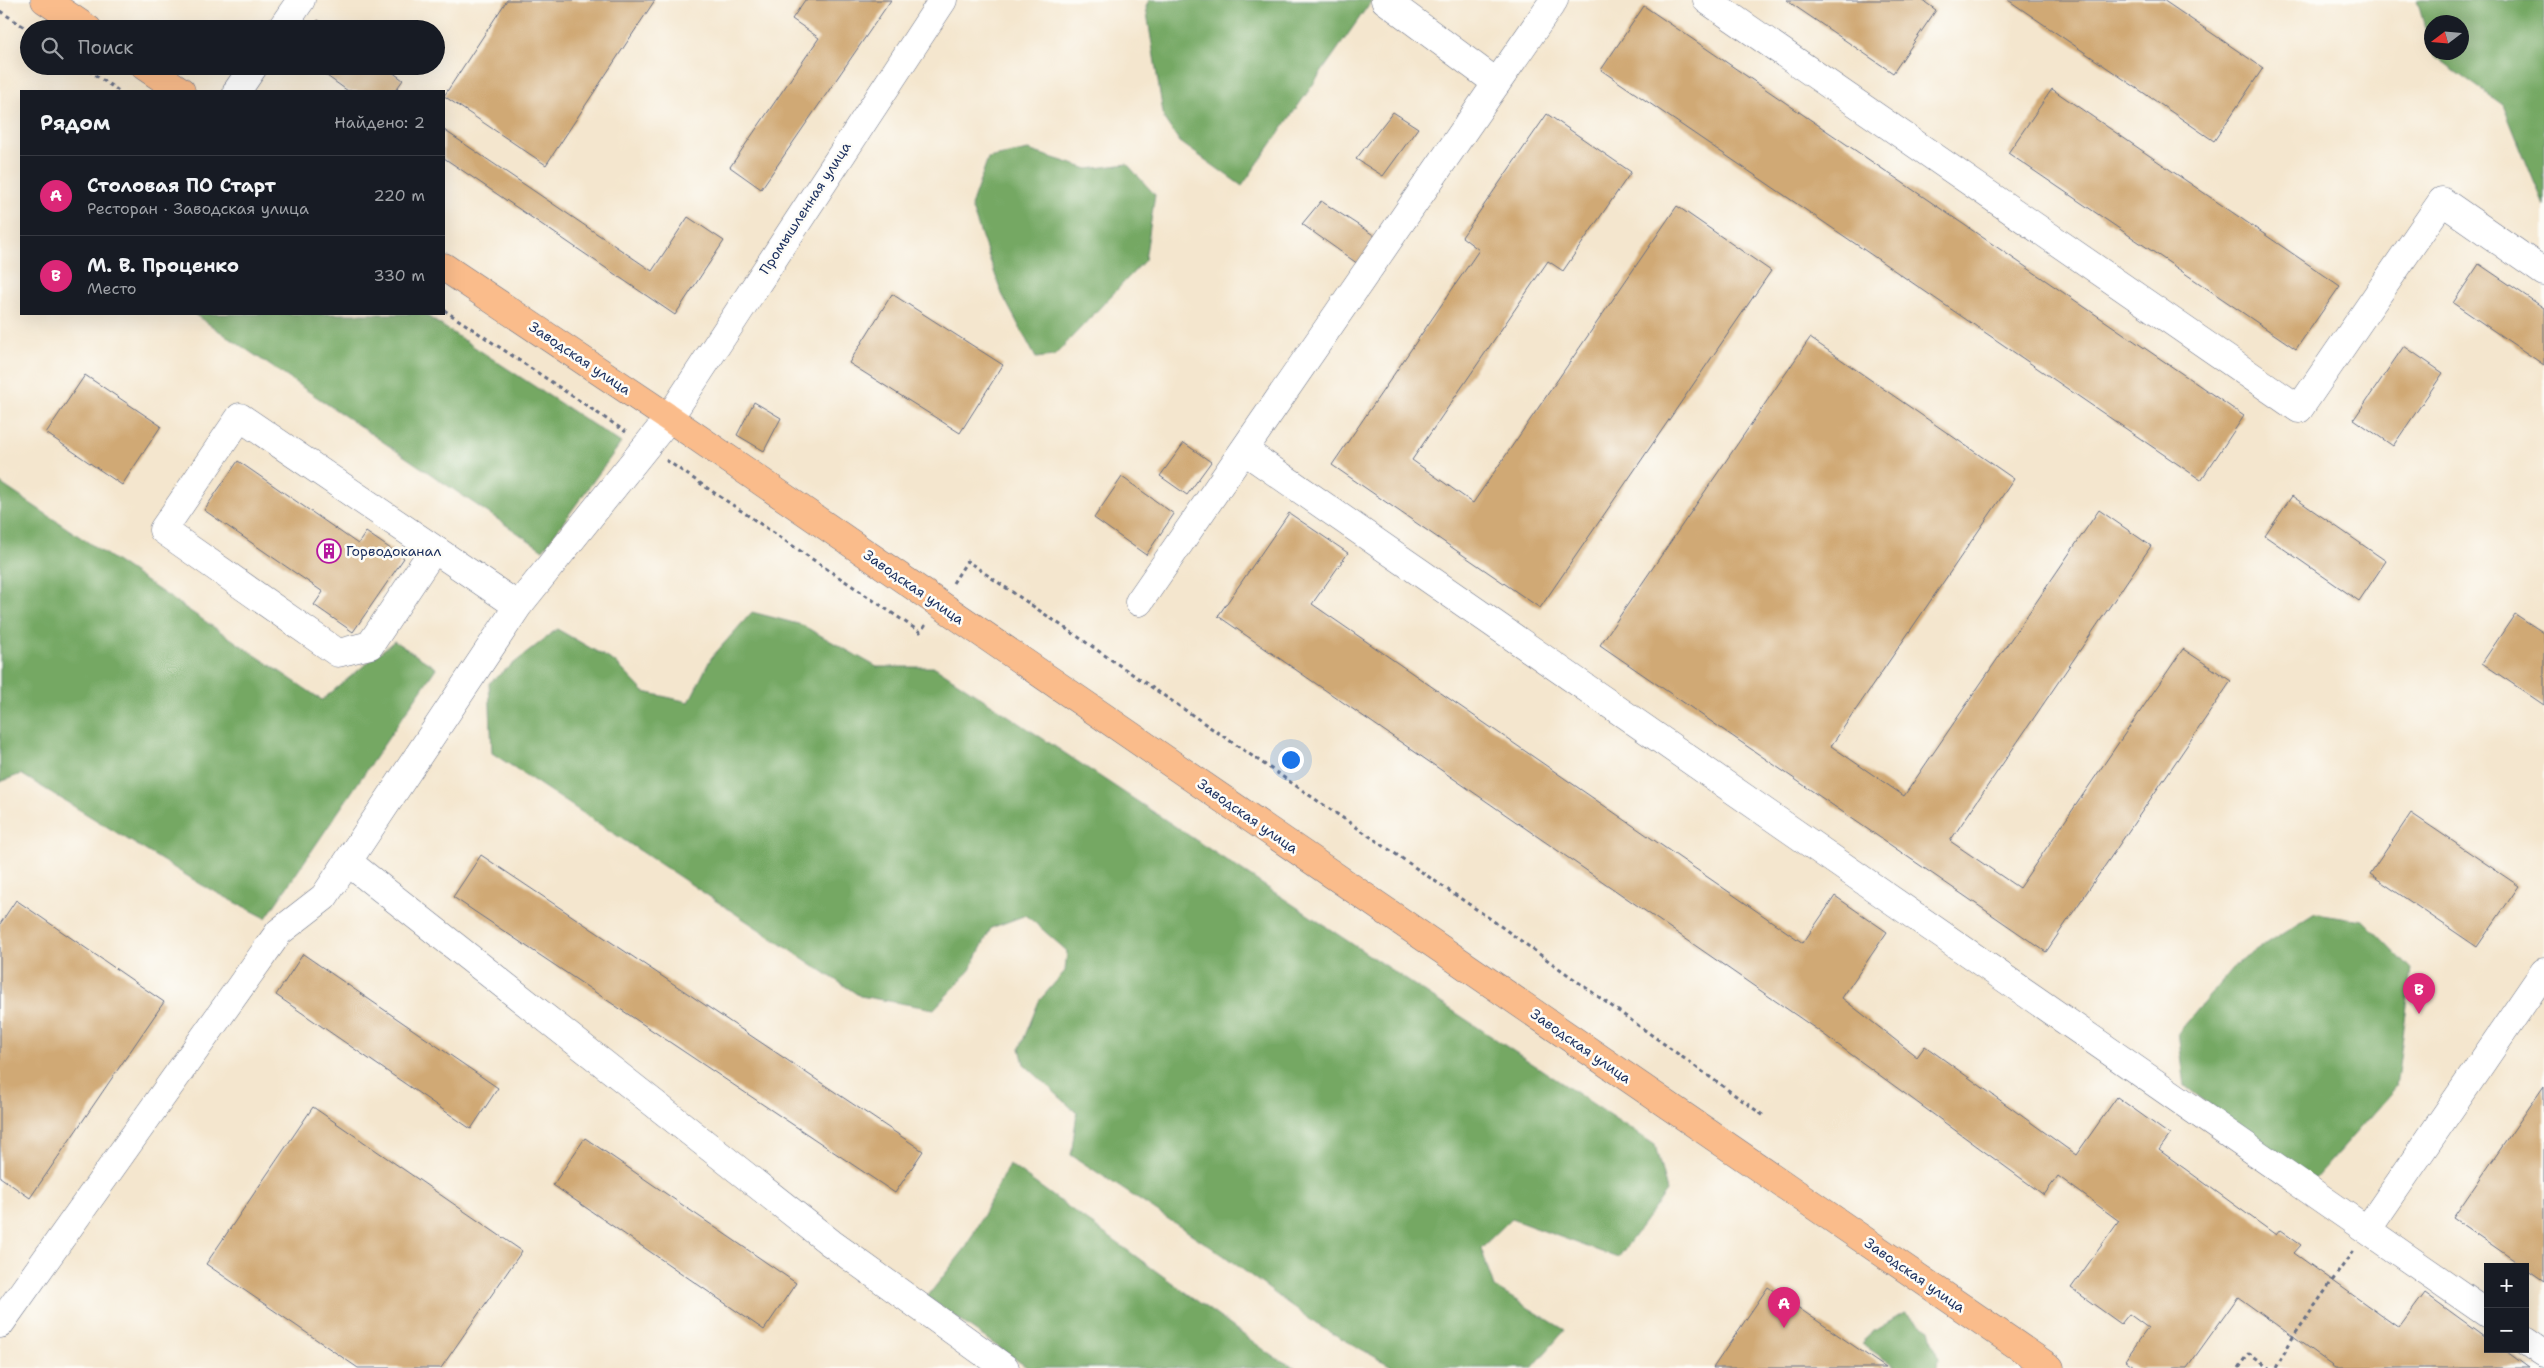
<!DOCTYPE html>
<html lang="ru">
<head>
<meta charset="utf-8">
<style>
  body { margin:0; font-family:"Shantell Sans",sans-serif; background:#242831; color:#f1f3f6 }
  .controls { position:absolute; right:15px; bottom:15px; display:grid; overflow:hidden; border-radius:0px; box-shadow:0 5px 20px #0002 }
  .controls button { width:45px; height:45px; display:grid; place-items:center; padding:0; border:0; border-bottom:1px solid #363941; background:#171b24; color:#f1f3f6; font:25px sans-serif }
  .compass { position:absolute; left:2424px; top:15px; width:45px; height:45px; border-radius:50%; background:#171b24; box-shadow:0 5px 20px #0002; rotate:254deg }
  .you { position:absolute; left:1290px; top:759px; width:18px; height:18px; margin:-12px; border:4px solid #fff; border-radius:50%; background:#1a73e8; box-shadow:0 0 0 8px #1a73e833 }
  .badge { display:grid; place-items:center; width:32px; height:32px; border-radius:50%; background:#db2777; color:#fff; font-size:16px; font-weight:700 }
  .pin { position:absolute; translate:-50% -41px; filter:drop-shadow(0 1px 2px #0008) }
  .pin::after { content:''; position:absolute; top:26px; width:18px; height:15px; background:inherit; clip-path:polygon(0 0,100% 0,50% 100%) }
  .list { margin:0; padding:0; list-style:none }
  h2 { display:flex; justify-content:space-between; align-items:center; height:65px; margin:0; padding:0 20px; font-size:21px }
  h2 small { font-size:16px; font-weight:400; color:#9ea1a6 }
  .list li { display:grid; grid-template-columns:32px 1fr auto; gap:15px; align-items:center; box-sizing:border-box; height:80px; padding:0 20px; border-top:1px solid #363941 }
  .list b { display:block; font-size:19px; white-space:nowrap }
  .list p { margin:0; font-size:16px; white-space:nowrap; color:#9ea1a6 }
  .list em { font-size:16px; font-style:normal; color:#9ea1a6 }
  .icon { flex:none; width:28px; height:28px; fill:none; stroke:currentColor; stroke-width:2; stroke-linecap:round; stroke-linejoin:round }
  .map { position:relative; flex:none; width:2544px; height:1368px; overflow:hidden }
  .search { position:absolute; background:#171b24; box-shadow:0 5px 20px #0002; left:20px; top:20px; width:425px; height:55px; display:flex; align-items:center; gap:12px; box-sizing:border-box; padding:0 18px; border-radius:28px; color:#9ea1a6; font-size:19px }
  .panel { position:absolute; background:#171b24; box-shadow:0 5px 20px #0002; left:20px; top:90px; width:425px; height:225px; border-radius:0px }
  .map>svg:first-child { display:block }
  .forest { fill:#75a863; stroke:#486c60 }
  .building { fill:#d0a974 }
  .lines { fill:none; stroke-linecap:round; stroke-linejoin:round }
  .minor-casing { stroke:#676f85; stroke-width:29 }
  .major-casing { stroke:#676f85; stroke-width:29 }
  .path { stroke:#676f85; stroke-width:3; stroke-dasharray:4 4; stroke-linecap:butt }
  .minor { stroke:#fff; stroke-width:28 }
  .major { stroke:#fabc8b; stroke-width:28 }
  .labels { text-anchor:middle; dominant-baseline:central; stroke-width:5; stroke-linejoin:round; paint-order:stroke }
  .street-label { font-size:14px; fill:#1b2f5e; stroke:#fdfcf7 }
  .poi-label { font-size:14px; fill:#1b2f5e; stroke:#fdfcf7; text-anchor:start }
</style>
</head>
<body>
<div class="map">
<svg width="2544" height="1368" viewBox="0 0 2544 1368">
  <rect width="100%" height="100%" fill="#fdfcf7"/>
  <filter id="ink" filterUnits="userSpaceOnUse"><feTurbulence type="fractalNoise" baseFrequency=".02" numOctaves="2"/><feDisplacementMap in="SourceGraphic" scale="10" xChannelSelector="R" yChannelSelector="G"/><feConvolveMatrix kernelMatrix="1 2 1 2 8 2 1 2 1" color-interpolation-filters="sRGB"/></filter>
  <filter id="wash" filterUnits="userSpaceOnUse"><feTurbulence type="fractalNoise" baseFrequency=".0096" numOctaves="4" result="noise"/><feDisplacementMap in="SourceGraphic" scale="20" xChannelSelector="R" yChannelSelector="G"/><feGaussianBlur stdDeviation="1.12" result="paint"/><feColorMatrix in="noise" values="0 0 0 0 0 0 0 0 0 0 0 0 0 0 0 0 0 1.4 0 .05"/><feComposite in="paint" operator="in"/></filter>
  <g filter="url(#wash)">
    <rect width="100%" height="100%" fill="#f4e6ce"/>
    <path class="forest" d="M 1149,0 L 1372,0 L 1242,186 L 1180,142 L 1164,119 L 1146,7 Z
      M 2417,0 L 2544,0 L 2544,206 L 2503,105 L 2432,54 L 2432,52 L 2462,52 L 2462,22 L 2432,22 L 2432,52 Z
      M 1028,150 L 1088,169 L 1127,164 L 1155,195 L 1145,260 L 1054,356 L 1036,358 L 1002,294 L 971,206 L 988,158 Z
      M 194,314 L 424,314 L 621,443 L 543,550 Z
      M 0,483 L 322,700 L 394,641 L 436,668 L 266,918 L 202,885 L 21,774 L 0,782 Z
      M 752,612 L 802,625 L 877,667 L 935,667 L 1655,1145 L 1667,1191 L 1618,1258 L 1511,1219 L 1481,1248 L 1494,1287 L 1565,1330 L 1532,1368 L 1395,1368 L 1316,1324 L 1223,1255 L 1071,1155 L 1077,1113 L 1024,1064 L 1020,1048 L 1039,1001 L 1065,971 L 1067,951 L 1026,915 L 991,928 L 970,970 L 934,1009 L 860,996 L 492,753 L 489,683 L 557,629 L 615,662 L 644,692 L 689,702 L 711,658 Z
      M 2315,913 L 2363,920 L 2412,970 L 2396,1087 L 2314,1180 L 2289,1166 L 2185,1086 L 2178,1033 L 2238,962 Z
      M 1009,1164 L 1274,1357 L 1296,1368 L 1028,1368 L 927,1297 L 967,1246 Z
      M 1904,1313 L 1930,1329 L 1938,1359 L 1937,1368 L 1897,1368 L 1861,1343 L 1874,1331 Z"/>
    <g id="blocks">
      <path class="building" d="M 507,0 L 655,0 L 546,165 L 444,96 Z
        M 805,0 L 891,0 L 761,189 L 730,167 L 819,38 L 792,19 Z
        M 1786,0 L 1922,0 L 1936,10 L 1893,73 Z
        M 2008,0 L 2163,0 L 2263,68 L 2214,141 Z
        M 1644,6 L 2244,416 L 2201,480 L 1601,70 Z
        M 318,20 L 331,29 L 312,29 Z
        M 313,66 L 384,66 L 403,80 L 395,91 L 348,91 Z
        M 2052,89 L 2340,286 L 2296,349 L 2008,153 Z
        M 1393,112 L 1418,128 L 1383,176 L 1356,159 Z
        M 1547,114 L 1631,172 L 1563,271 L 1548,261 L 1412,460 L 1473,503 L 1677,206 L 1771,271 L 1540,608 L 1332,465 L 1479,250 L 1462,237 Z
        M 444,130 L 652,271 L 688,217 L 724,241 L 675,315 L 444,158 Z
        M 1321,201 L 1378,238 L 1358,264 L 1302,224 Z
        M 2479,264 L 2544,308 L 2544,365 L 2453,303 Z
        M 892,294 L 1003,365 L 960,433 L 849,363 Z
        M 1810,338 L 2014,479 L 1831,746 L 1904,796 L 2099,510 L 2151,546 L 1950,841 L 2019,888 L 2183,649 L 2231,681 L 2046,952 L 1600,645 Z
        M 2404,346 L 2443,373 L 2393,446 L 2354,419 Z
        M 85,375 L 161,426 L 122,485 L 46,433 Z
        M 754,402 L 781,418 L 764,451 L 737,435 Z
        M 1184,443 L 1211,462 L 1187,495 L 1160,476 Z
        M 238,461 L 358,544 L 366,532 L 404,558 L 353,632 L 314,605 L 323,592 L 204,510 Z
        M 1122,477 L 1174,514 L 1146,555 L 1094,518 Z
        M 2292,496 L 2386,561 L 2359,601 L 2265,536 Z
        M 1289,513 L 1348,553 L 1312,604 L 1803,943 L 1835,896 L 1887,932 L 1842,998 L 1917,1057 L 1925,1046 L 2076,1155 L 2117,1097 L 2170,1135 L 2159,1150 L 2276,1235 L 2280,1230 L 2301,1245 L 2294,1253 L 2399,1328 L 2425,1293 L 2488,1339 L 2488,1349 L 2503,1349 L 2529,1368 L 2336,1368 L 2238,1297 L 2187,1368 L 2137,1368 L 2125,1360 L 2148,1328 L 2129,1314 L 2121,1324 L 2071,1288 L 2119,1221 L 2058,1176 L 2044,1195 L 1819,1031 L 1218,616 Z
        M 2515,614 L 2544,633 L 2544,705 L 2482,663 Z
        M 2411,813 L 2519,886 L 2477,947 L 2370,874 Z
        M 481,855 L 923,1151 L 895,1193 L 453,897 Z
        M 16,900 L 164,1002 L 30,1198 L 0,1177 L 0,924 Z
        M 303,954 L 498,1088 L 471,1129 L 276,995 Z
        M 2544,1086 L 2544,1281 L 2453,1218 Z
        M 313,1107 L 522,1251 L 441,1368 L 358,1368 L 206,1264 Z
        M 585,1138 L 796,1283 L 764,1330 L 553,1185 Z
        M 1768,1287 L 1886,1368 L 1713,1368 Z"/>
    </g>
  </g>
  <g filter="url(#ink)">
    <use href="#blocks" fill-opacity="0" stroke="#676f85" stroke-width="1"/>
    <g class="lines">
      <g class="minor-casing">
        <path id="minor" d="M 1385,0 L 1497,83
          M 1707,0 L 2299,409 L 2442,201 L 2544,272
          M 281,29 L 301,0
          M 237,91 L 254,66
          M 1245,451 L 2488,1314
          M 434,549 L 370,645 L 338,653 L 163,530 L 240,417 L 518,606
          M 1139,602 L 1554,0
          M 348,862 L 831,1243 L 1005,1368
          M 2367,1230 L 2544,972
          M 0,1324 L 279,932 L 324,897 L 518,606 L 669,418 L 943,0
          M 2525,1340 L 2544,1353"/>
      </g>
      <g class="major-casing">
        <path id="major" d="M 45,0 L 88,29
          M 144,66 L 181,91
          M 444,267 L 669,418 L 2050,1368"/>
      </g>
      <path class="path" d="M 0,11 L 29,30
        M 82,66 L 119,91
        M 444,310 L 626,432
        M 666,460 L 920,632 L 926,624
        M 953,583 L 967,561 L 1492,920 L 1764,1116
        M 2239,1368 L 2249,1354 L 2269,1368
        M 2276,1368 L 2293,1337 L 2353,1251"/>
      <use href="#minor" class="minor"/>
      <use href="#major" class="major"/>
    </g>
  </g>
  <defs>
    <g id="building-ring" transform="scale(1.25)"><circle r="9.5" fill="#fdfcf7" stroke="#b5179e" stroke-width="1.5"/><path d="M-4-6H4V6H1V3H-1V6H-4ZM-2.5-4.3h1.7v1.8h-1.7ZM.8-4.3h1.7v1.8H.8ZM-2.5-1h1.7V.8h-1.7ZM.8-1h1.7V.8H.8Z" fill="#b5179e"/></g>
  </defs>
  <g fill-rule="evenodd">
    <use href="#building-ring" x="329" y="551"/>
  </g>
  <g class="labels">
    <g class="street-label">
      <text transform="translate(805 208) rotate(-57)">Промышленная улица</text>
      <text transform="translate(580 358) rotate(34)">Заводская улица</text>
      <text transform="translate(914 587) rotate(35)">Заводская улица</text>
      <text transform="translate(1248 816) rotate(35)">Заводская улица</text>
      <text transform="translate(1581 1046) rotate(35)">Заводская улица</text>
      <text transform="translate(1915 1275) rotate(35)">Заводская улица</text>
    </g>
    <g class="poi-label">
      <text x="346" y="551">Горводоканал</text>
    </g>
  </g>
</svg>
<div class="controls">
<button>+</button>
<button>−</button>
</div>
<svg class="compass" viewBox="-18 -18 36 36"><path d="M0-13l5 13h-10z" fill="#e53935"/><path d="M0 13l5-13h-10z" fill="#9ea1a6"/></svg>
<div class="you"></div>
<div class="pin badge" style="left:1784px;top:1328px">A</div>
<div class="pin badge" style="left:2419px;top:1014px">B</div>
<div class="search"><svg class="icon" aria-label="search" viewBox="0 0 24 24"><circle cx="10" cy="10" r="6"/><path d="M15 15l6 6"/></svg>Поиск</div>
<section class="panel">
<h2>Рядом<small>Найдено: 2</small></h2>
<ul class="list">
<li><span class="badge">A</span><div><b>Столовая ПО Старт</b><p>Ресторан · Заводская улица</p></div><em>220 m</em></li>
<li><span class="badge">B</span><div><b>М. В. Проценко</b><p>Место</p></div><em>330 m</em></li>
</ul>
</section>
</div>
</body>
</html>
